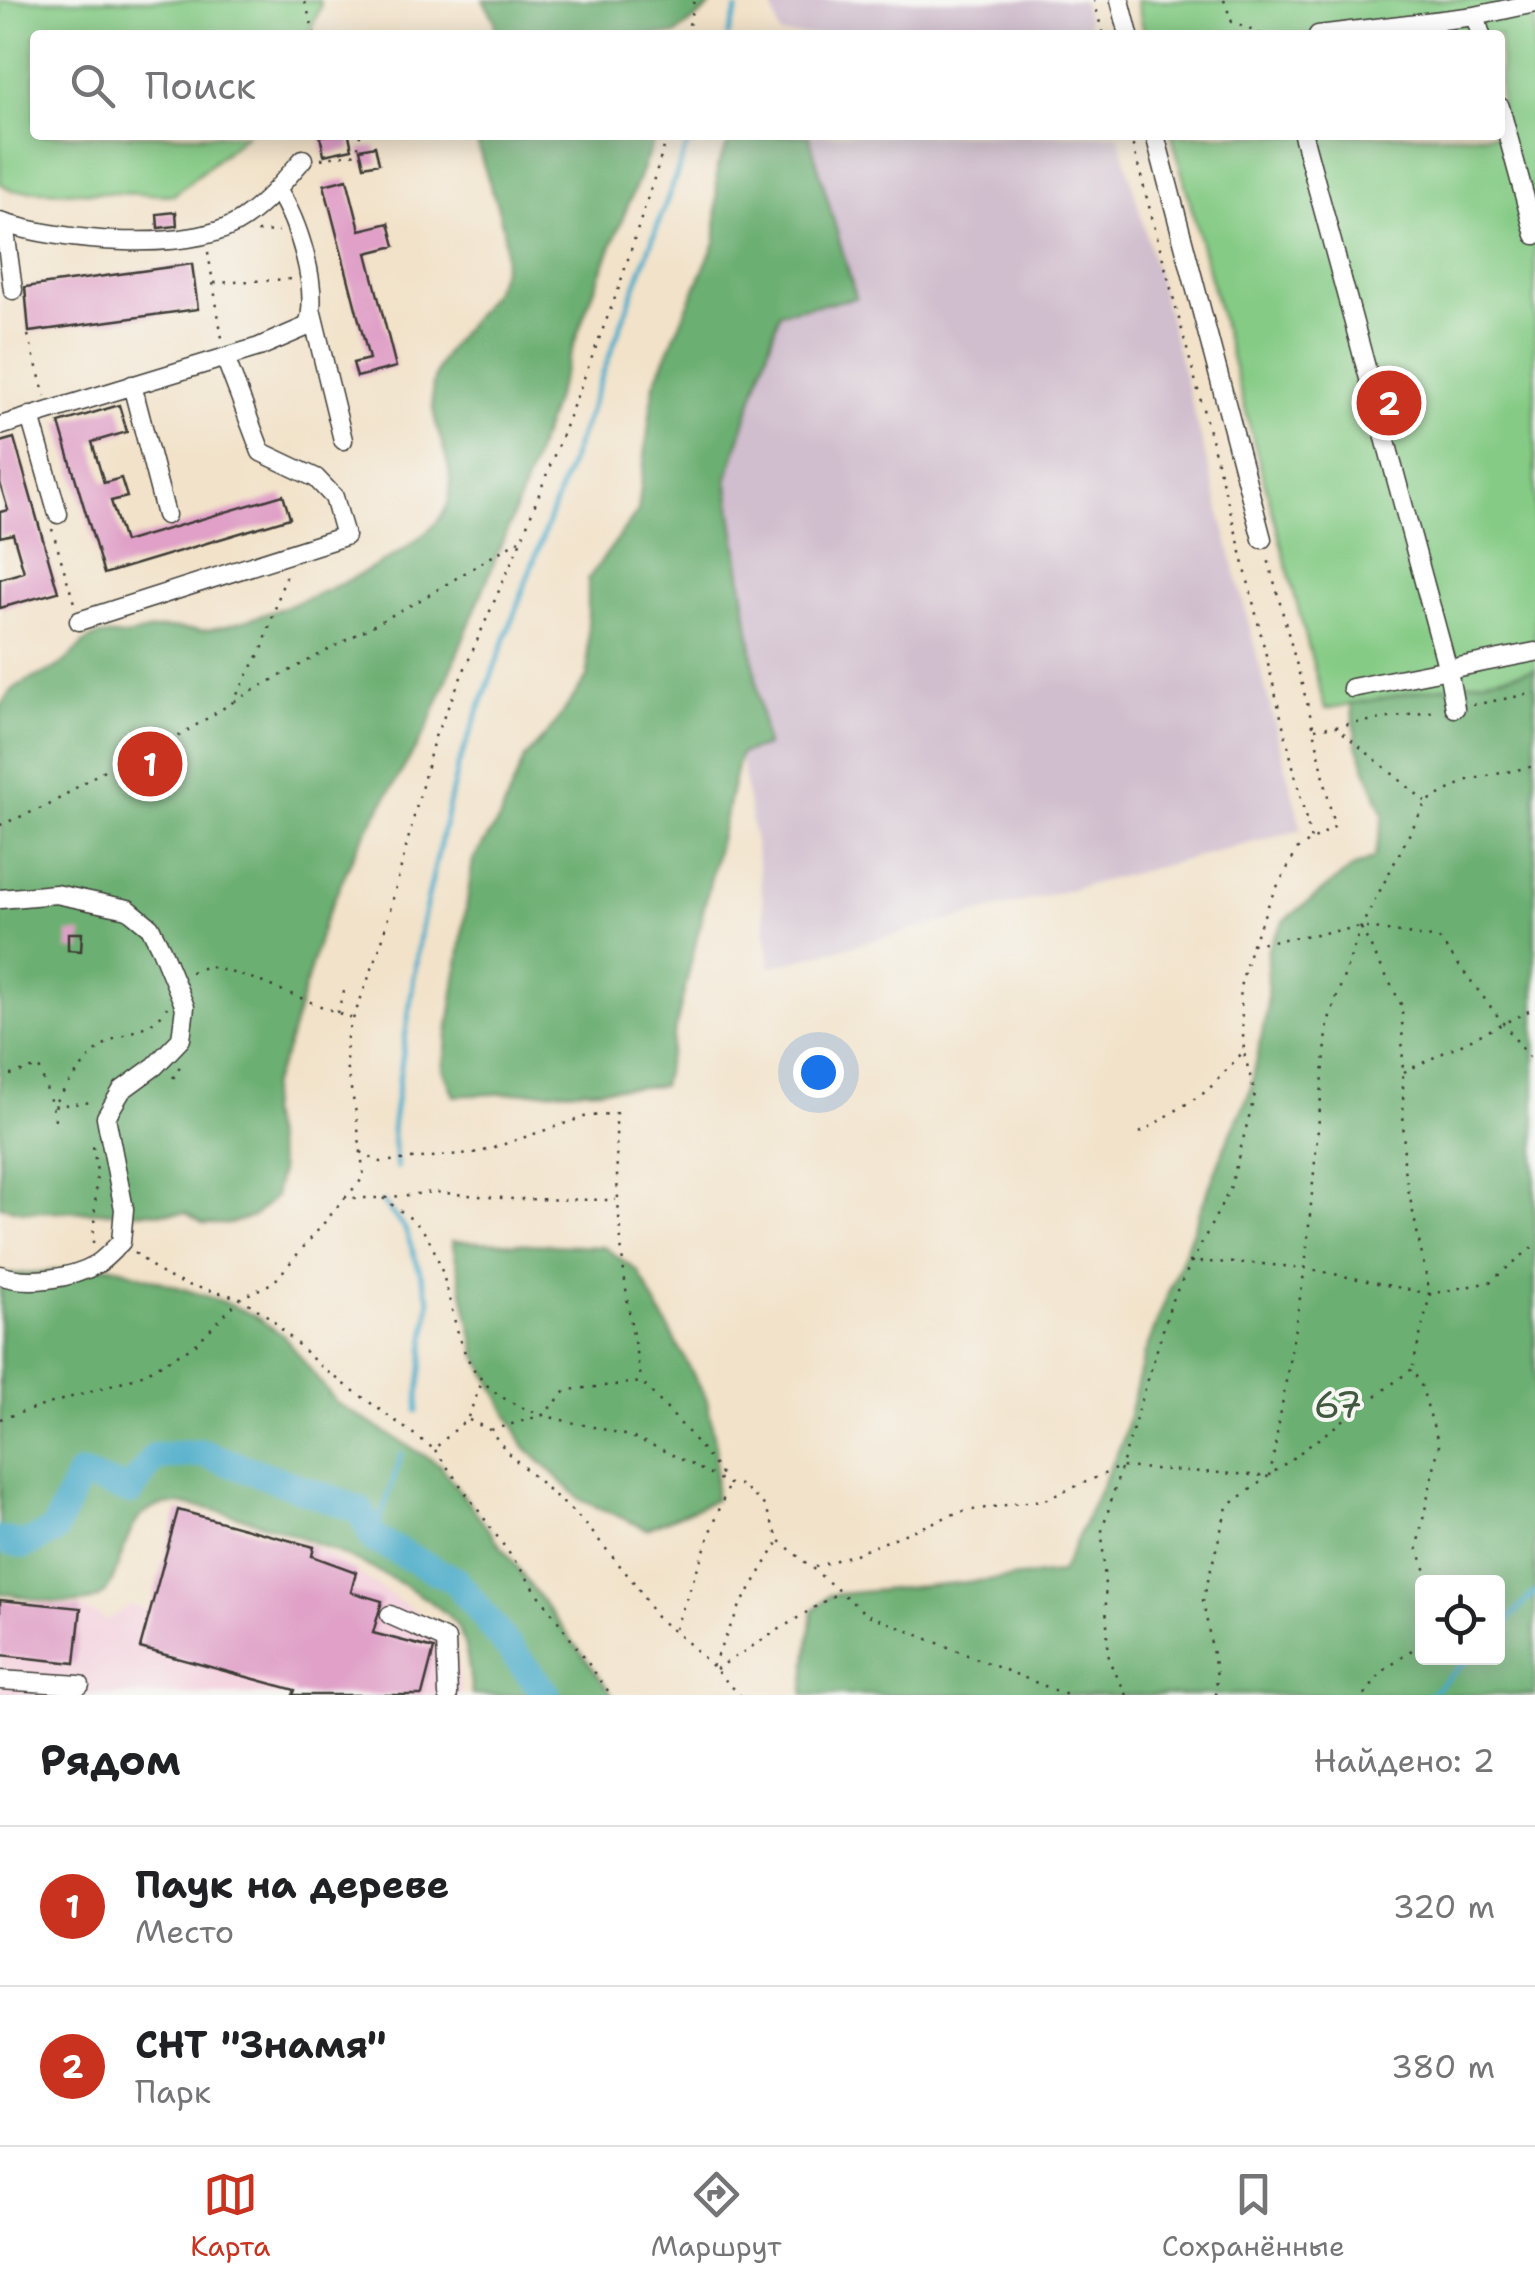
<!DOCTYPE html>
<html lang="ru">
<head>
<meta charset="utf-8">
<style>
  body { margin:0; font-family:"Shantell Sans",sans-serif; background:#f2f2f2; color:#202124 }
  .controls { position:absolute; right:30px; bottom:30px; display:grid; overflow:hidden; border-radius:10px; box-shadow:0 5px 25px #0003 }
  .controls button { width:90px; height:90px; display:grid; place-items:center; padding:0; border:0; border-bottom:2px solid #e0e0e0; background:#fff; color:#202124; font:50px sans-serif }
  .you { position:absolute; left:818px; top:1072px; width:35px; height:35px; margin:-25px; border:8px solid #fff; border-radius:50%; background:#1a73e8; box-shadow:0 0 0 15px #1a73e833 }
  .badge { display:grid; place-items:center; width:65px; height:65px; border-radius:50%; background:#c8321e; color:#fff; font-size:32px; font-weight:700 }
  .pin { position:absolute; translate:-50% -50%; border:5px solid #fff; box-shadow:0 2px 10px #0006 }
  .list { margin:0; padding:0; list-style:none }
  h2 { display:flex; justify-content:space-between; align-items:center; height:130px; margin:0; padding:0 40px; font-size:42px }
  h2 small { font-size:32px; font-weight:400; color:#757577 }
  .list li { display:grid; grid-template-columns:65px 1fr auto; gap:30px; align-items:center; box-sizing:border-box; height:160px; padding:0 40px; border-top:2px solid #e0e0e0 }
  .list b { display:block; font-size:38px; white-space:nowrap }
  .list p { margin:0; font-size:32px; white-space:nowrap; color:#757577 }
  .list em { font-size:32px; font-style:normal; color:#757577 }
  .icon { flex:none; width:55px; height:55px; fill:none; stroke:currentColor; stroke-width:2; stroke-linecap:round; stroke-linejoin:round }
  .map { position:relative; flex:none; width:1535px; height:1695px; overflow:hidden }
  .search { position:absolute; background:#fff; box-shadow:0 5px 25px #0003; left:30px; right:30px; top:30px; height:110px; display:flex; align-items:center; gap:25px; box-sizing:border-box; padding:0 35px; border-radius:10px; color:#757577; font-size:38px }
  .sheet { height:450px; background:#fff }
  nav { display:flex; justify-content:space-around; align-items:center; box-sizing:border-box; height:140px; border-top:2px solid #e0e0e0; background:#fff; font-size:28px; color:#757577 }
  nav a { display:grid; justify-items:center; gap:5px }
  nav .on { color:#c8321e }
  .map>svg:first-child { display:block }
  .built { fill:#f4cfdd }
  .industrial { fill:#d0bdcd }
  .green { fill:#85cb85; stroke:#507450; stroke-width:2.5 }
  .forest { fill:#6caf72; stroke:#446647; stroke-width:2.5; fill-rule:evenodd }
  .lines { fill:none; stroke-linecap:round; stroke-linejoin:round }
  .stream { stroke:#4aabc9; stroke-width:5 }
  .river { stroke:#4aabc9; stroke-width:28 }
  .building { fill:#e0a0c7 }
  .minor-casing { stroke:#3c3a36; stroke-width:21 }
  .path { stroke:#3c3a36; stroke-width:2.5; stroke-dasharray:2.5 8; stroke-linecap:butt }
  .minor { stroke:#fff; stroke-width:18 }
  .labels { text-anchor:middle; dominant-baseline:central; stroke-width:8; stroke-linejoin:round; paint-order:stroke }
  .park-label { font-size:38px; fill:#415941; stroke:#f6f6f2 }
</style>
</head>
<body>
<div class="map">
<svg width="1535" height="1695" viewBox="0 0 1535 1695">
  <rect width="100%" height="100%" fill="#f6f6f2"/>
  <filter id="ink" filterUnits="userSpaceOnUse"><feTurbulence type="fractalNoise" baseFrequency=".01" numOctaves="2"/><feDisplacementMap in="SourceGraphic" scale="20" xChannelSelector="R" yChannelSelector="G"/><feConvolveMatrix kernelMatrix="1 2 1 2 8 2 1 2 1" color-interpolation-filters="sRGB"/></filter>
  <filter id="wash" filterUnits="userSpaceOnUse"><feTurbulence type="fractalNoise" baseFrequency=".0048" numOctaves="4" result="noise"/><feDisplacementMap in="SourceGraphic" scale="40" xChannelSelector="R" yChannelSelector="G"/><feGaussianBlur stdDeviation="2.25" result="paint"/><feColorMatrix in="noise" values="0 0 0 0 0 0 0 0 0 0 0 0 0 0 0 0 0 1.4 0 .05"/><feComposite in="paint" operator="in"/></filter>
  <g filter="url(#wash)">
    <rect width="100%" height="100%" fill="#f2e2c9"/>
    <path class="built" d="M 178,1510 L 314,1547 L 356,1572 L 454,1638 L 462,1695 L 0,1695 L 0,1600 L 81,1608 L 108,1620 L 131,1605 L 150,1609 Z"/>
    <path class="industrial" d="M 770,0 L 1082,0 L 1092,35 L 780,35 Z
      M 809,135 L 1119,135 L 1199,430 L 1302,830 L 770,967 L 759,867 L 740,754 L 766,745 L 727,479 L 780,311 L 856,297 Z"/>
    <path class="green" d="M 0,0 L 319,0 L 321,6 L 308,35 L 35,35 L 35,135 L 246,135 L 174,195 L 11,190 L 0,183 Z
      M 1136,0 L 1535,0 L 1535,670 L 1325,709 L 1172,135 L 1500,135 L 1500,35 L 1145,35 Z"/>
    <path class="forest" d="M 483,0 L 709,0 L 710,7 L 675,35 L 495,35 L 495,20 Z
      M 476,135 L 656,135 L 585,313 L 522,493 L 427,729 L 357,847 L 324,922 L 286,1052 L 271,1085 L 268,1114 L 280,1171 L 275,1197 L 253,1217 L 229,1224 L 204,1224 L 186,1213 L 23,1211 L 0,1206 L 0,705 C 6,700 9,692 15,688 C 29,678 48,674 62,664 C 74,655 83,640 98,636 C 104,634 114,637 121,636 C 136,635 150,629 166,628 C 178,628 191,631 204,630 C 256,624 433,556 448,503 C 460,464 426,425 433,384 C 442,335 498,309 504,260 C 510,219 482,176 476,135 Z
      M 732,135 L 809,135 L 856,298 L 780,312 L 727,479 L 766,746 L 740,754 L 662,1086 L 454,1096 L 443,1069 L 473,860 L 499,820 L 524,759 L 552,728 L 588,676 L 588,579 L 638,511 L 654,384 L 716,240 L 717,167 Z
      M 1535,670 L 1535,1695 L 803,1695 L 813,1610 L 830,1595 L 1061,1573 L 1122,1442 L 1145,1353 L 1228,1139 L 1250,1092 L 1267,1009 L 1268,948 L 1284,921 L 1350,869 L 1374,858 L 1384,815 L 1357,745 L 1351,704 ZM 1422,1582 L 1498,1582 L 1498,1658 L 1422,1658 Z
      M 452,1241 L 604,1247 L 638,1271 L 707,1400 L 716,1446 L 715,1500 L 647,1529 L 581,1500 L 525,1447 L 477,1356 Z
      M 112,1266 L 224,1302 L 253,1315 L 283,1335 L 337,1403 L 440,1465 L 613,1695 L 472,1695 C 469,1674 468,1647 458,1628 C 433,1582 208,1491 159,1506 C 113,1520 127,1593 91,1601 C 64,1608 28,1597 0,1593 L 0,1272 L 6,1275 Z"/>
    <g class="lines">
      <path class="stream" d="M 728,35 L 737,10
        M 397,1168 L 392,1129 L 421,928 L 457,769 L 691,135
        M 383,1203 L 405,1229 L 430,1300 L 417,1411
        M 374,1539 L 402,1454
        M 1498,1631 L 1535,1592
        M 1429,1695 L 1470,1658"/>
      <path class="river" d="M 0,1540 L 25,1545 L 54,1531 L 80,1475 L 131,1491 L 154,1457 L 203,1453 L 360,1510 L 374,1539 L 456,1581 L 547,1695"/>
    </g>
    <g id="blocks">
      <path class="building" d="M 320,135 L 349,135 L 352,149 L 324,155 Z
        M 375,146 L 379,163 L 364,166 L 360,149 Z
        M 347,179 L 360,230 L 389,223 L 395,246 L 367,253 L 396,367 L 357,377 L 353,363 L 369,359 L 324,185 Z
        M 176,212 L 177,226 L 158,228 L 157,214 Z
        M 192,264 L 198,309 L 29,332 L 25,287 Z
        M 119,405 L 127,432 L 92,442 L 104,483 L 121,478 L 127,497 L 111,501 L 124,542 L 283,495 L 290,518 L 104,574 L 59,423 Z
        M 14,438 L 58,592 L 0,608 L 0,579 L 24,572 L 13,534 L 0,537 L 0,512 L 8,510 L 0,483 L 0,442 Z
        M 68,933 L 82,933 L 81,951 L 68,950 Z
        M 178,1510 L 314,1547 L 312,1556 L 356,1572 L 351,1592 L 382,1601 L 373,1633 L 434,1649 L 422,1695 L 293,1695 L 295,1690 L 140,1648 Z
        M 0,1600 L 81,1608 L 75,1663 L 0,1655 Z"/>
    </g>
  </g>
  <g filter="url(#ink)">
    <use href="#blocks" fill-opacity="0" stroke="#3c3a36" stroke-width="2.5"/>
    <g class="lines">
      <g class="minor-casing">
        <path id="minor" d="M 1120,0 L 1129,35
          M 1475,16 L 1481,35
          M 1318,35 L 1475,16 L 1535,3
          M 1500,107 L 1535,235
          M 1155,135 L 1262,539
          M 1303,135 L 1448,670 L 1455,708
          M 0,222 C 58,241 192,255 243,219 C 266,203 285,180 303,159
          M 4,223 L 13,290
          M 312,313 L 343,440
          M 132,385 L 166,515
          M 30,416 L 58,514
          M 0,426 L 259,347 L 308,326 C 320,288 298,221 277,189
          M 79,621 L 345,536 L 334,497 L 316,478 L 261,452 L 225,357
          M 1352,688 L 1535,652
          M 0,899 L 56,894 L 128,909 L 150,927 L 161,949 L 185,1007 L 181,1039 L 155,1066 L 122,1090 L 106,1117 L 124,1209 L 121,1242 C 114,1249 105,1259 97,1264 C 71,1279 27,1285 0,1275
          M 390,1615 L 446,1640 L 448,1695
          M 0,1680 L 80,1685"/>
      </g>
      <path class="path" d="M 1094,0 L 1103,35
        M 1224,0 L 1232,22 L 1263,35
        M 305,2 L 315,35
        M 687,35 L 694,0
        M 1130,135 L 1239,544 L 1311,840
        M 321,159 L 357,153 L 360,135
        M 257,232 L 279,231
        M 208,252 L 222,338
        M 214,283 L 291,279
        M 28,335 L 45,396
        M 52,529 L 74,603
        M 234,701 L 422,599 L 519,540
        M 1473,705 L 1535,693
        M 1335,726 L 1425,801
        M 1315,729 L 1436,711
        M 0,825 L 49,805 L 104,770 L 171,741 L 233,702 L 263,647 L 286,574
        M 1361,928 L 1402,1006 L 1404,1169 L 1430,1294 L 1413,1366
        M 1252,944 L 1361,927 L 1439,939 L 1535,1065
        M 191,972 L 208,966 L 251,978 L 353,1019
        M 337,1013 L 344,991
        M 1404,1072 L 1535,1008
        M 0,1078 L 39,1067 L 52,1106 L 94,1102
        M 173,1078 L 182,1063
        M 55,1120 L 52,1106 C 67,1087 81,1065 99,1049 C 119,1030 153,1033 167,1007
        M 1140,1133 L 1207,1091 L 1244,1051 L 1240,987 L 1252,944 L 1272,896 L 1298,849 L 1334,827 L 1314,729 L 1267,555
        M 361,1152 L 381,1162 L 481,1152 L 584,1117 L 616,1113 C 616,1208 622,1289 642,1382
        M 345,1198 L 364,1177 L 356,1113 L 346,1065 L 347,1035 L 381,945 L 434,739 L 522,538 L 618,290 L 668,135
        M 383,1198 C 395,1208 415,1219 424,1232 C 454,1275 448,1344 483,1381 C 522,1423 589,1420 639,1440 C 670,1452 699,1469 729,1484 L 742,1485 L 765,1506 L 779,1540 L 866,1614 L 1067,1695
        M 93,1243 L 97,1172 L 93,1146
        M 135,1253 L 162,1274 L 184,1284 L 241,1298 L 269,1317 L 321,1367 L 434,1449 L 467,1419 L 490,1430 L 508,1453 L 583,1521 L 636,1585 L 656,1617 L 692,1646 L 740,1695
        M 1189,1262 L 1252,1263 L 1305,1268 L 1430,1294 L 1490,1282 L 1535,1245
        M 468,1417 L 482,1382
        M 0,1419 L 140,1376 L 195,1345 L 241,1298 L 274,1282 L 345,1198 L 383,1198 L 433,1192 L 513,1199 L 616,1200
        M 491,1430 L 543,1415 L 567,1390 L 642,1382 L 689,1433 L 726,1480
        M 435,1450 L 611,1695
        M 1270,1476 L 1305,1268 L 1328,1022 L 1361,927 L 1426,802 L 1468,780 L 1535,766
        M 815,1567 L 855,1554 L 959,1512 L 1047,1499 L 1120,1467 L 1269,1476
        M 675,1629 L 728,1486
        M 712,1666 L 740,1606 L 779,1541
        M 716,1669 L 839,1592
        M 1127,1695 L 1109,1661 L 1102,1531 L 1172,1300 L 1230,1189 L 1255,1094 L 1244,1053
        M 1216,1695 L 1217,1676 L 1203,1600 L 1227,1507 L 1412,1369 L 1421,1385 L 1439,1445 L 1417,1547 L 1430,1582
        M 1365,1695 L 1382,1672 L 1420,1644 L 1422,1635"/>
      <use href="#minor" class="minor"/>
    </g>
  </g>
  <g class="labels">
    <g class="park-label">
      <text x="1338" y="1404">67</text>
    </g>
  </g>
</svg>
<div class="controls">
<button><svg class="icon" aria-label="locate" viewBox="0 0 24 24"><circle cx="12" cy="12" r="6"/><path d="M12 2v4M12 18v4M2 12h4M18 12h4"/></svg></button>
</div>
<div class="you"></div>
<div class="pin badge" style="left:150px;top:764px">1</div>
<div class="pin badge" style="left:1389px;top:403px">2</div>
<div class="search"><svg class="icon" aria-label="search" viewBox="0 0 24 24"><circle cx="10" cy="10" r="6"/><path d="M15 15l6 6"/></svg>Поиск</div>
</div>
<section class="sheet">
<h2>Рядом<small>Найдено: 2</small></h2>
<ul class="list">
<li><span class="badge">1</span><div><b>Паук на дереве</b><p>Место</p></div><em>320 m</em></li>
<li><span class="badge">2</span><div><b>СНТ &quot;Знамя&quot;</b><p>Парк</p></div><em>380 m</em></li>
</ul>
</section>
<nav>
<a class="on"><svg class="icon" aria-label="map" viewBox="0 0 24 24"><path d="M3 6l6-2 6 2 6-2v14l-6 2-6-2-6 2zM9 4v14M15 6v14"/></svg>Карта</a>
<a><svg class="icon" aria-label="directions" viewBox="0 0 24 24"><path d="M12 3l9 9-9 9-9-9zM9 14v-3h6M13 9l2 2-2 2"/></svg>Маршрут</a>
<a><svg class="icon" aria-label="saved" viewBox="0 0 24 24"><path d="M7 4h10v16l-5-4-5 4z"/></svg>Сохранённые</a>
</nav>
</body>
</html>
